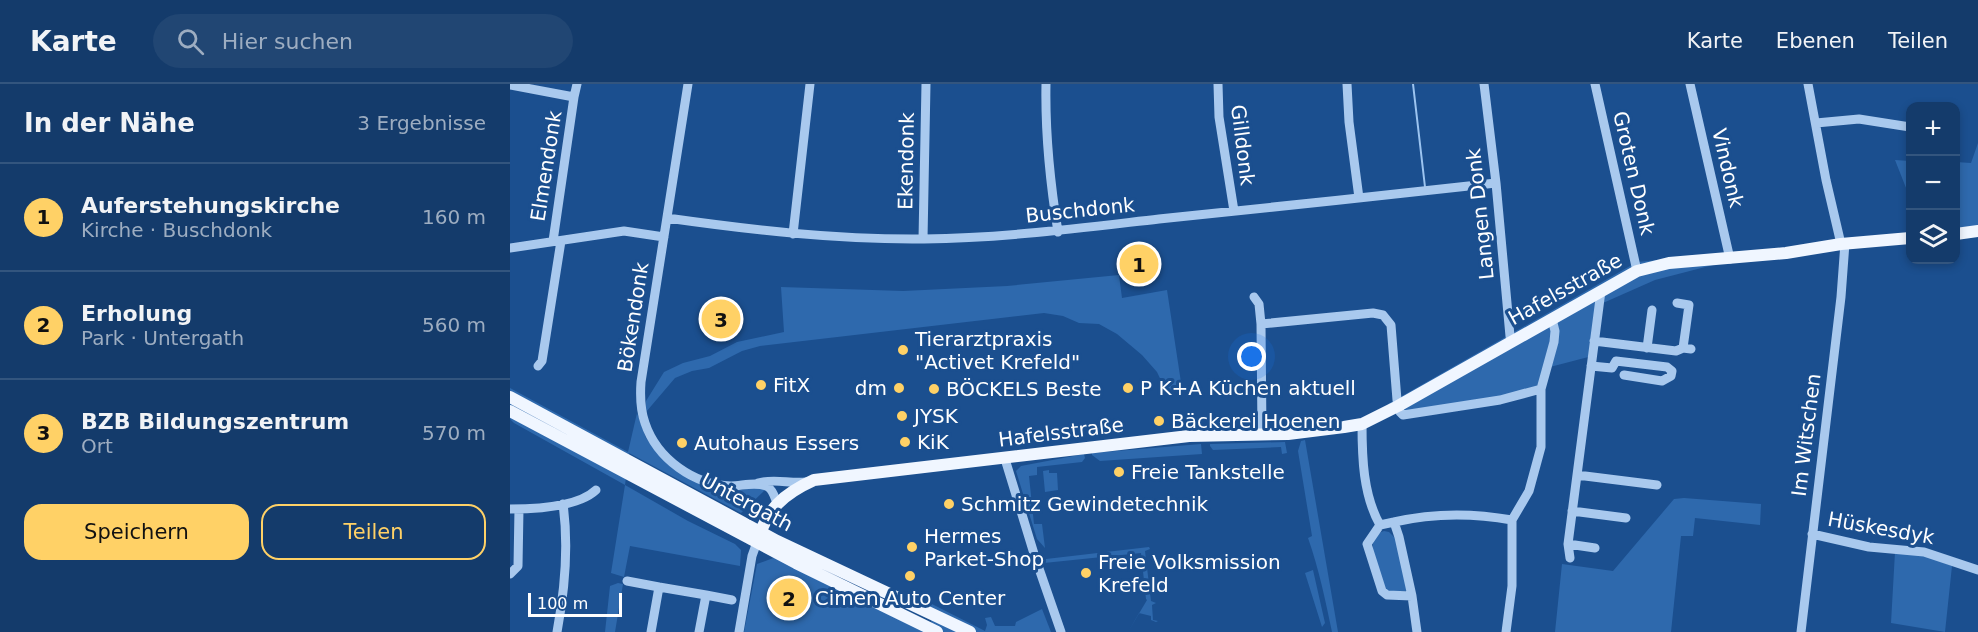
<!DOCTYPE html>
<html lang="de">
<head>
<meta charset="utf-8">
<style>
  body { margin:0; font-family:"DejaVu Sans",sans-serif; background:#214673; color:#f1f3f6 }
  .controls { position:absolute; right:18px; top:18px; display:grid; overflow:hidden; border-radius:12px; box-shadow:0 3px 9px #0003 }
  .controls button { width:54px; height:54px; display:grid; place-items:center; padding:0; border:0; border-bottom:2px solid #33557e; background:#143b6b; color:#f1f3f6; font:30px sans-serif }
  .scale { position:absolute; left:18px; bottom:15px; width:94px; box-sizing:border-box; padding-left:6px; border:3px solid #fff; border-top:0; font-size:16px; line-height:21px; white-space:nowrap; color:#fff; -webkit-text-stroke:4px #1b4f8f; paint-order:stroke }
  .you { position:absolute; left:742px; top:273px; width:21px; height:21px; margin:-15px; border:4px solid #fff; border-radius:50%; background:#1a73e8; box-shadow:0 0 0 9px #1a73e833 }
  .badge { display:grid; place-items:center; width:39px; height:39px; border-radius:50%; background:#ffd166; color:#111; font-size:20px; font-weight:700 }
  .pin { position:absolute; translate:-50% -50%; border:3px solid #fff; box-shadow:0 2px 6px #0006 }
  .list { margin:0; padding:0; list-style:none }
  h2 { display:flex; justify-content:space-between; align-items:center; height:78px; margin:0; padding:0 24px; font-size:26px }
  h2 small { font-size:20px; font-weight:400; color:#9dadc1 }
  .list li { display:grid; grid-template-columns:39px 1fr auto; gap:18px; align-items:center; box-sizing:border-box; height:108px; padding:0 24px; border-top:2px solid #33557e }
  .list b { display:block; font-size:22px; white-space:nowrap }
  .list p { margin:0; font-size:20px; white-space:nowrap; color:#9dadc1 }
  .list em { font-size:20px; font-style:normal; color:#9dadc1 }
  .actions { display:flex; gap:12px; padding:18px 24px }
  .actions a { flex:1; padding:14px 0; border:2px solid #ffd166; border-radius:18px; text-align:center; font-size:21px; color:#ffd166 }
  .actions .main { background:#ffd166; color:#111 }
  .icon { flex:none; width:33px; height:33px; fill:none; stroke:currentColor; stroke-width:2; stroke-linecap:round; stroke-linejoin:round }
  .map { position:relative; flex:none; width:1468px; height:548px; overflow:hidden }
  header { display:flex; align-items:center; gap:36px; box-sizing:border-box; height:84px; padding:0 30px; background:#143b6b; border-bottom:2px solid #33557e }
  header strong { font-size:28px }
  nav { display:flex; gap:33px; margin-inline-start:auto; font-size:21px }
  .search { width:420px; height:54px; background:#214673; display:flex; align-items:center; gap:15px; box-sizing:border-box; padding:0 21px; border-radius:33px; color:#9dadc1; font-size:22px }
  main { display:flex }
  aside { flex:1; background:#143b6b }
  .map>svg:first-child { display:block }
  .green { fill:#2e69ad }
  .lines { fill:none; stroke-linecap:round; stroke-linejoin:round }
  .stream { stroke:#9cc4f0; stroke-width:2 }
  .minor { stroke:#a9c9ee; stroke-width:9 }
  .major { stroke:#f0f6ff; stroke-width:12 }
  .poi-dot { fill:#ffd166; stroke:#1b4f8f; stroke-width:2 }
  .labels { text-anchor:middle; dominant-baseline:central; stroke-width:6; stroke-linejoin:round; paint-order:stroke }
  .street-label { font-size:20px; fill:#fff; stroke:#1b4f8f }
  .poi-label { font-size:20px; fill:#fff; stroke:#1b4f8f; text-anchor:start }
</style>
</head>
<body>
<header>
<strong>Karte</strong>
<div class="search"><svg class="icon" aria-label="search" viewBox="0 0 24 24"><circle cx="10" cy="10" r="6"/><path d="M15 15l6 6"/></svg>Hier suchen</div>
<nav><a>Karte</a><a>Ebenen</a><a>Teilen</a></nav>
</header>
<main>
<aside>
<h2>In der Nähe<small>3 Ergebnisse</small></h2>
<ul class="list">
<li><span class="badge">1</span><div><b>Auferstehungskirche</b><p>Kirche · Buschdonk</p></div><em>160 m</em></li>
<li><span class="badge">2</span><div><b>Erholung</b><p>Park · Untergath</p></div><em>560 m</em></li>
<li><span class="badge">3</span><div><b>BZB Bildungszentrum</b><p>Ort</p></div><em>570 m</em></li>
</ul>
<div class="actions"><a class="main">Speichern</a><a>Teilen</a></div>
</aside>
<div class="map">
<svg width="1468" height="548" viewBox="0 0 1468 548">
  <rect width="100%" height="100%" fill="#1b4f8f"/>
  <path class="green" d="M 1468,59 L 1468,142 L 1446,145 L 1446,78 L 1461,79 Z
    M 1385,76 L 1400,77 L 1400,114 Z
    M 1202,171 L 1203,181 L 1145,196 L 1093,219 L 1086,271 L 1040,283 L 1034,308 L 888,331 L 878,320 L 1127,178 Z
    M 609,191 L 612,214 L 657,206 L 672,305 L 656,307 L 647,288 L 632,271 L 607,250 L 589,240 L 569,239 L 553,232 L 534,229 L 250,262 L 232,267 L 199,284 L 182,287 L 165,294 L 136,328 L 136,317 L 154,288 L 173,279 L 200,272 L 227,258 L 274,248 L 271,203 L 393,207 L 497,202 Z
    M 0,304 L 118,368 L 127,329 L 136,354 L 151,373 L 206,405 L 221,407 L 245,404 L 256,405 L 231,429 L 119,369 L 115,401 L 178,437 L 225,460 L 231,466 L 230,482 L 120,462 L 114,493 L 101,489 L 115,401 L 4,339 L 0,335 Z
    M 795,356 L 828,548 L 822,548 C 816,519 809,485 798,454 L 802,452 L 788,367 L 791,357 Z
    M 775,358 L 777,369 L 772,370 L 771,363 L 703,366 L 700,362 L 700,360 Z
    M 691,360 L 692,370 L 590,377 L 582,371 L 582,369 Z
    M 574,370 L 575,374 L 572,378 L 527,383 L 527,391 L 519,392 L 524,440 L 532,440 L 535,464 L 527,455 L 506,387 L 511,382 Z
    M 539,386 L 539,389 L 547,389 L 548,406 L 535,408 L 533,387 Z
    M 1174,414 L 1251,420 L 1250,441 L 1185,434 L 1183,452 L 1171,452 L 1161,548 L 1045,548 L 1052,480 L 1103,487 L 1164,415 Z
    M 874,447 L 879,448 L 887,456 L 897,507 L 876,507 C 871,492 850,454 874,447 Z
    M 639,463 L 640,465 L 635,467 L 641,517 L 646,519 L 642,521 L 643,536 L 648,537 L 646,538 L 641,536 L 641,532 L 629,529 L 618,548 L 637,516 L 636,515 L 631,469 L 534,479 L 534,476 L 536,475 Z
    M 1385,468 L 1413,471 L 1442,482 L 1435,548 L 1381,539 Z
    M 266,473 L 417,548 L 234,548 L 247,480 Z
    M 803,486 L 815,539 L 812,543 L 795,489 Z
    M 108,499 L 113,500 L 105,548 L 95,548 L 100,502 Z
    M 416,517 L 475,547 L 477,541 L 475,534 L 481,533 L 485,542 L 505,542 L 506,538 L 532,525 L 541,548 L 424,548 Z"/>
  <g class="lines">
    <path class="stream" d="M 903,0 L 915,103"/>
    <path class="minor" d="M 178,0 L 131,298 C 130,312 130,325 135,339 C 147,375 184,401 221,402 C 232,402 248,397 258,403 C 263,406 265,414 267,419
      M 536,0 C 535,50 540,98 548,148
      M 708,0 L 709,33 L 724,127
      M 837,0 L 839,38 L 849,114
      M 974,0 L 986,99 L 1000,252 L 1003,257
      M 1085,0 L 1127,187
      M 1180,0 L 1220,175
      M 1298,0 L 1316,96 L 1331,160
      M 0,1 L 64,13 L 67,0
      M 1306,39 L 1349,35 L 1400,43
      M 157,134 C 242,146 328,156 414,155 C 494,154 570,144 649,135 C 761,123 874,112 986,99
      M 283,150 L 300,0
      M 413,155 L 416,0
      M 43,157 L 64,13
      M 0,164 L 114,147 L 154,153
      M 744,213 L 749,220 L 751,240
      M 1167,219 L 1179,221 L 1173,264
      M 1084,257 L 1166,267 L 1173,264 L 1181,265
      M 1137,264 L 1142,226
      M 28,282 L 32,277 L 51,157
      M 1081,282 L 1102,284 L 1106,277 L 1157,283 L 1162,287 L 1161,292 L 1152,297 L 1114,291
      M 852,340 C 852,373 853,411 870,441 L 884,438 L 889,453 L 902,512 L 907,548
      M 752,350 L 751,240 L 863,229 L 873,231 L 881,241 L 887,316 L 890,328 L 893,331 L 990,316 L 1031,305
      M 495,375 L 525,473 L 551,548
      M 1067,391 L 1147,401
      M 248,399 C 264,394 280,400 296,398
      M 0,425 C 24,425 68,423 86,406
      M 1062,427 L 1116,434
      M 884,438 C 923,429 963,429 1002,436
      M 870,441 L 857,460 L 872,507 L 877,511 L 902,512
      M 1302,450 L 1359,463 L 1414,468 L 1468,486
      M 1058,460 L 1085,464
      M 1060,474 L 1058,460 L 1091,207
      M 0,490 L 8,482 L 9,425
      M 117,497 L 149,503
      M 196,511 L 222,516
      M 47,548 C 55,505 59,463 53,420
      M 141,548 L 149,503 L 196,511 L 189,548
      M 229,548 L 242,472 L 247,458
      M 996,548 L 1002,502 L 1002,436 L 1019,407 L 1031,363 L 1031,305 L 1044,258 L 1045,247 L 1042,235
      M 1291,548 L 1331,213 L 1335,159"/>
    <path class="major" d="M 1446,150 L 1468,147
      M 0,313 L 267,457 L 460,548
      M 0,327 L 286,479 L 427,548
      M 247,458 C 257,425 273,410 304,396 L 679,352 L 778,350 L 834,343 L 852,340 L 888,322 L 1127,187 L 1159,179 L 1276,169 L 1331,160 L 1400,154"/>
  </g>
  <g class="poi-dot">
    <circle cx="393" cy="266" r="6"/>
    <circle cx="251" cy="301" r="6"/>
    <circle cx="389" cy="304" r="6"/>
    <circle cx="618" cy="304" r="6"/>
    <circle cx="424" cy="305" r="6"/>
    <circle cx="392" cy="332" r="6"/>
    <circle cx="649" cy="337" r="6"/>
    <circle cx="395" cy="358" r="6"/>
    <circle cx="172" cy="359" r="6"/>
    <circle cx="609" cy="388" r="6"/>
    <circle cx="439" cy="420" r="6"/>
    <circle cx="402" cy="463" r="6"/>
    <circle cx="576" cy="489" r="6"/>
    <circle cx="400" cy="492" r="6"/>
  </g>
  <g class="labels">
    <g class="street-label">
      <text transform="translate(733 61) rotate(83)">Gilldonk</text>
      <text transform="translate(396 77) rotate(-89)">Ekendonk</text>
      <text transform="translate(36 82) rotate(-81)">Elmendonk</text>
      <text transform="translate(1218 84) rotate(77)">Vindonk</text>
      <text transform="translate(1124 89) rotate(77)">Groten Donk</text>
      <text transform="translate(570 126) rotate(-6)">Buschdonk</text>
      <text transform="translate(970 130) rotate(-96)">Langen Donk</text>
      <text transform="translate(1055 205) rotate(-29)">Hafelsstraße</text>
      <text transform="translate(123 233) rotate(-81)">Bökendonk</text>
      <text transform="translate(551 348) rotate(-7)">Hafelsstraße</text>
      <text transform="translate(1296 351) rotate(-83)">Im Witschen</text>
      <text transform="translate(237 418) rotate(28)">Untergath</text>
      <text transform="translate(1371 444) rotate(10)">Hüskesdyk</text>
    </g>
    <g class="poi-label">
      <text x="405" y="255">Tierarztpraxis<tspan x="405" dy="23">"Activet Krefeld"</tspan></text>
      <text x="263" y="301">FitX</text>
      <text x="377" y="304" text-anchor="end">dm</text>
      <text x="630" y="304">P K+A Küchen aktuell</text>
      <text x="436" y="305">BÖCKELS Beste</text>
      <text x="404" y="332">JYSK</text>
      <text x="661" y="337">Bäckerei Hoenen</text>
      <text x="407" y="358">KiK</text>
      <text x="184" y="359">Autohaus Essers</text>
      <text x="621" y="388">Freie Tankstelle</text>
      <text x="451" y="420">Schmitz Gewindetechnik</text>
      <text x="414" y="452">Hermes<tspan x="414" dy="23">Parket-Shop</tspan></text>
      <text x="588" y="478">Freie Volksmission<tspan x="588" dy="23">Krefeld</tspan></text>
      <text x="400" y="514" text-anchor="middle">Cimen Auto Center</text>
    </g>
  </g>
</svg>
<div class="controls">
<button>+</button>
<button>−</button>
<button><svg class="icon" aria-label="layers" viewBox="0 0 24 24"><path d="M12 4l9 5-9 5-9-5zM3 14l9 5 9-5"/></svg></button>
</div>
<div class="scale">100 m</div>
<div class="you"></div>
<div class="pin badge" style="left:629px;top:180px">1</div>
<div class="pin badge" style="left:279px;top:514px">2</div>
<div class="pin badge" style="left:211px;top:235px">3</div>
</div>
</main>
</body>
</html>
